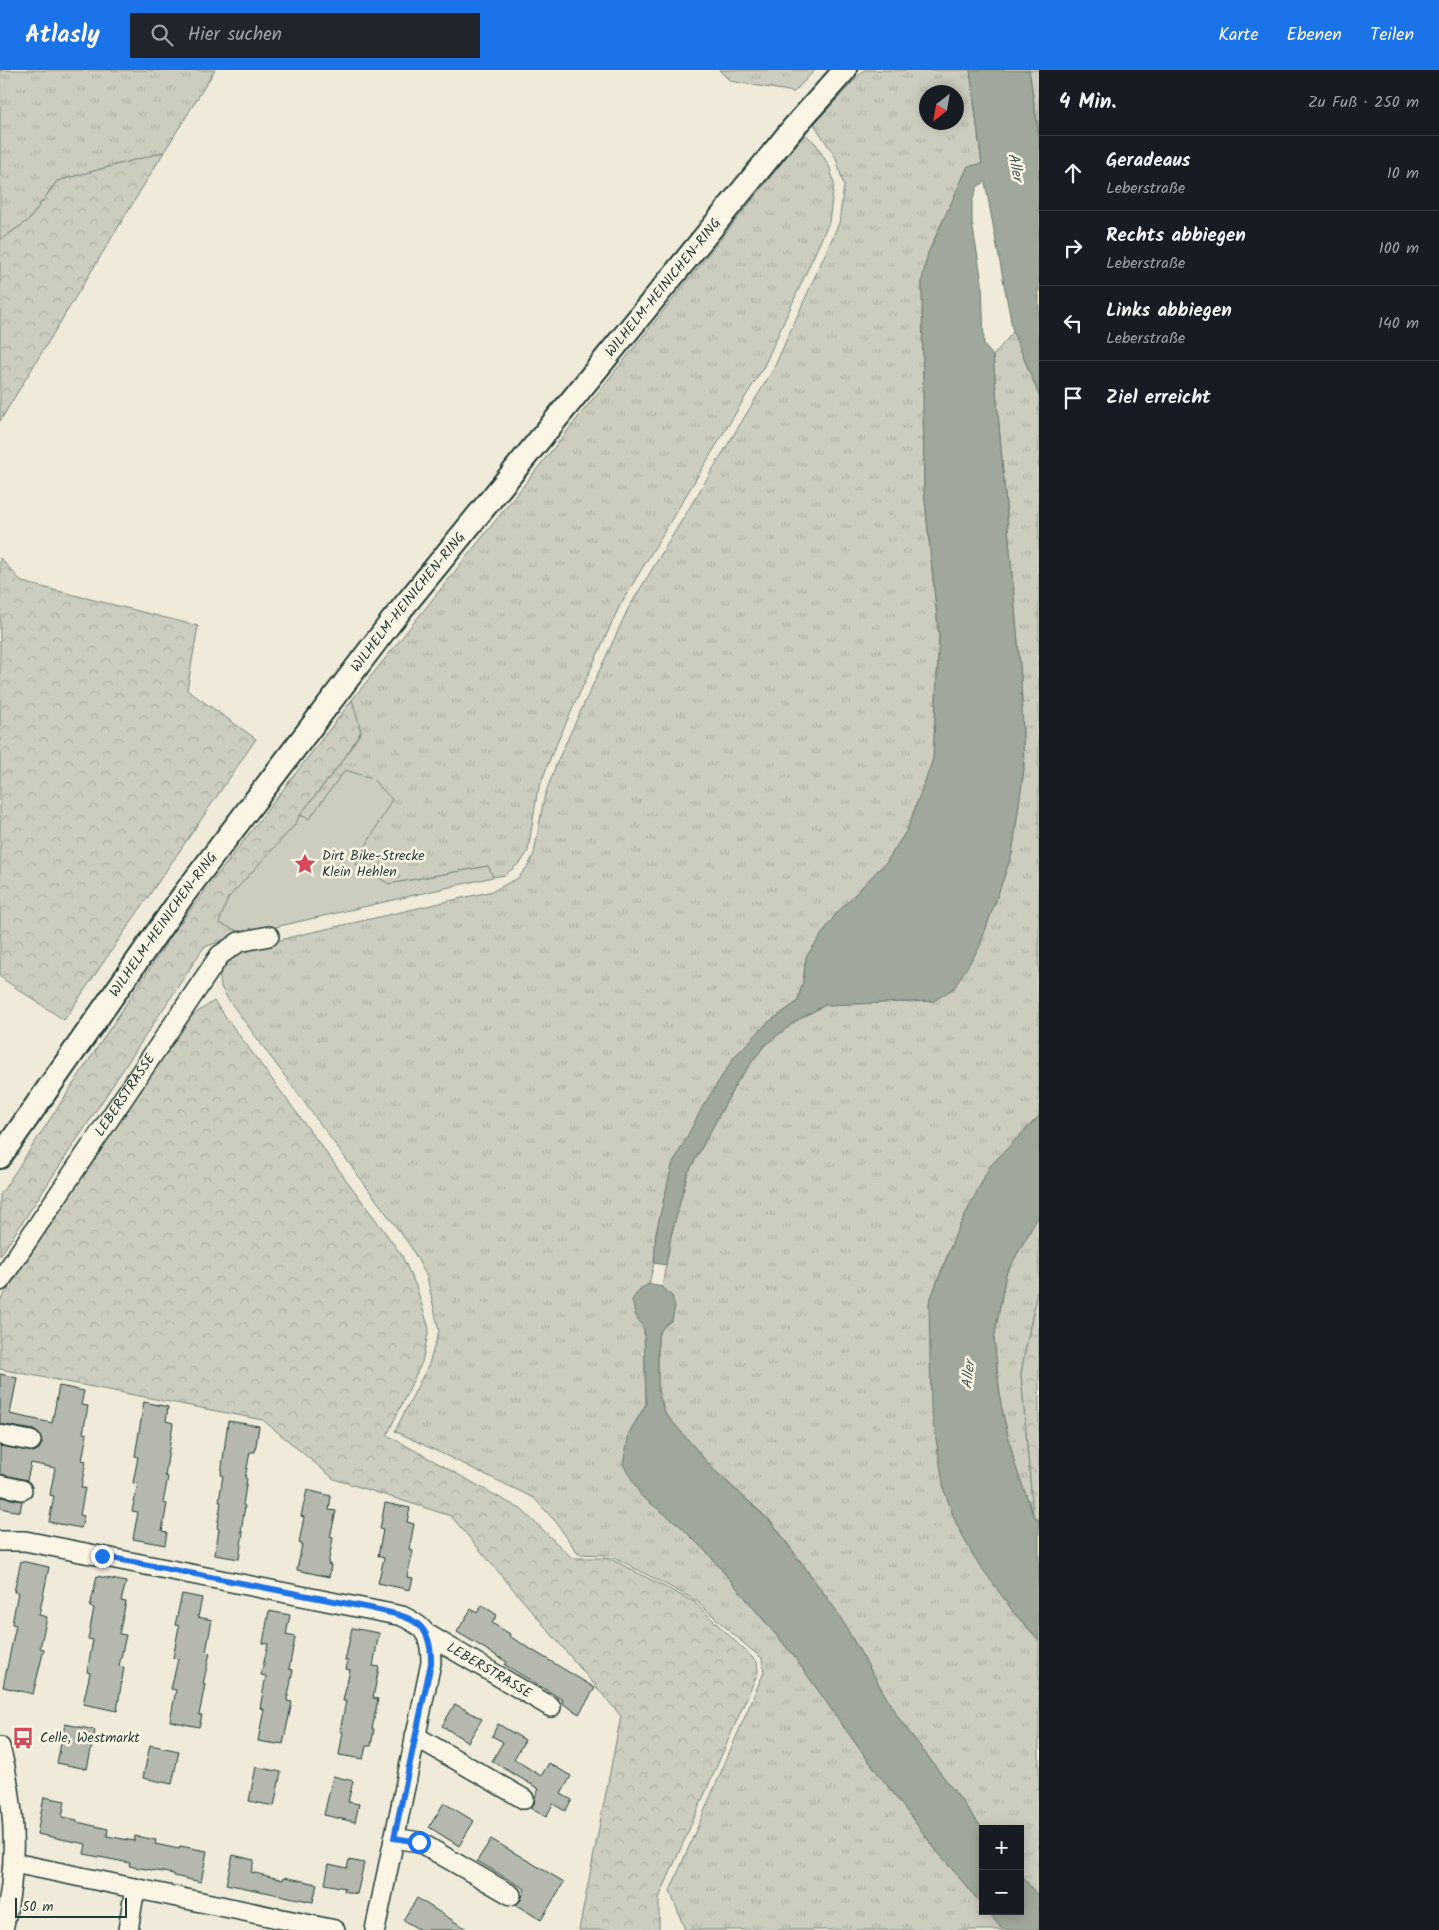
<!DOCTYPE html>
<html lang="de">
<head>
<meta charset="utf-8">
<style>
  body { margin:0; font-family:Kalam,sans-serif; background:#20242c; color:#f1f3f6 }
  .controls { position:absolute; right:15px; bottom:15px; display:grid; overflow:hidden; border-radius:0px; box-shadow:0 2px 12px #0003 }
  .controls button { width:45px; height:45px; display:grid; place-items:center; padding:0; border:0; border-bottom:1px solid #363941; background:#171b24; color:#f1f3f6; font:25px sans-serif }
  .compass { position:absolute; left:919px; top:15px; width:45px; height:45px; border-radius:50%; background:#171b24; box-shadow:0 2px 12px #0003; rotate:211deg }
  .scale { position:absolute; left:15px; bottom:12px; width:112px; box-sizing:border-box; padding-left:5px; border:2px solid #1f3d34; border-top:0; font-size:14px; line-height:18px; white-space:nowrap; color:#1f3d34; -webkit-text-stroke:4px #fcf5e5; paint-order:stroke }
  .stop { position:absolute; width:15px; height:15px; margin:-11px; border:4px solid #1a73e8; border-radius:50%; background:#fff }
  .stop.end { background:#1a73e8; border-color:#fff; box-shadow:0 1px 5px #0008 }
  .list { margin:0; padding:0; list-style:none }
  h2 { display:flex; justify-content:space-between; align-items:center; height:65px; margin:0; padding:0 20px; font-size:21px }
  h2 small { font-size:16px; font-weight:400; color:#9ea1a6 }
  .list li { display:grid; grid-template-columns:32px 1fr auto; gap:15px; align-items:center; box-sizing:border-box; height:75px; padding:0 20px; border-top:1px solid #363941 }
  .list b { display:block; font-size:19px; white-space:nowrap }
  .list p { margin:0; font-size:16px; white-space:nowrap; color:#9ea1a6 }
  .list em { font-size:16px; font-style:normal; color:#9ea1a6 }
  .icon { flex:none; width:28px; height:28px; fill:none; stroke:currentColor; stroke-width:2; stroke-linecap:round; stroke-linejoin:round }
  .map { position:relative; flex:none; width:1039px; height:1860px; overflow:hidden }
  header { display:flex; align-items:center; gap:30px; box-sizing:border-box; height:70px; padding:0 25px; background:#1a73e8; color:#fff }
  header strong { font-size:24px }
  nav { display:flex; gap:28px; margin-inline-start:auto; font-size:18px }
  .search { width:350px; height:45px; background:#20242c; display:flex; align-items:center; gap:12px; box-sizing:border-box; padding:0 18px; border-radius:0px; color:#9ea1a6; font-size:19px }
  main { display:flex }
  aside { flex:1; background:#171b24 }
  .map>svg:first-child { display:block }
  .grass { fill:url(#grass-tufts); stroke:#76857a; fill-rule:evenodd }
  .forest { fill:url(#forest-crowns); stroke:#76857a }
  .garden { fill:#cccdbf; stroke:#76857a }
  .water { fill:#9fa89a; stroke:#6c7d71 }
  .building { fill:#b5b9ad; stroke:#1f3d34 }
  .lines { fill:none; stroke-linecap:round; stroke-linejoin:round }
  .minor-casing { stroke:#1f3d34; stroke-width:22 }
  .major-casing { stroke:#1f3d34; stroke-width:26 }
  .minor { stroke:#fcf5e5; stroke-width:19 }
  .major { stroke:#fcf5e5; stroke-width:22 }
  .route { stroke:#1a73e8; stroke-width:6 }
  .labels { text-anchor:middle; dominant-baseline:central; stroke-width:5; stroke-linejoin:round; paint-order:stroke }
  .street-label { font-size:14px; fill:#1f3d34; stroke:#fcf5e5 }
  .poi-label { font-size:14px; fill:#1f3d34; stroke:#fcf5e5; text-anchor:start }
  .water-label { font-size:15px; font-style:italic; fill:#455d53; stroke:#fcf5e5 }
</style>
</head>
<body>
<header>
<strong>Atlasly</strong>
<div class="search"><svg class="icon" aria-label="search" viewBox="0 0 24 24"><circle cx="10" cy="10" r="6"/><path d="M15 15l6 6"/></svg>Hier suchen</div>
<nav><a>Karte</a><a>Ebenen</a><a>Teilen</a></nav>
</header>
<main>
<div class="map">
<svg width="1039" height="1860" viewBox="0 0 1039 1860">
  <defs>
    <pattern id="grass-tufts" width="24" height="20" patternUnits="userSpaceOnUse" patternTransform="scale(1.25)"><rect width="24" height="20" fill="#cccdbf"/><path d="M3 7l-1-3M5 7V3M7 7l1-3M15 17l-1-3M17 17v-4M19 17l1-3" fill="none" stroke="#afb1a5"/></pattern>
    <pattern id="forest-crowns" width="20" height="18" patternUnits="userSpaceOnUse" patternTransform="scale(1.25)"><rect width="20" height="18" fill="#cccdbf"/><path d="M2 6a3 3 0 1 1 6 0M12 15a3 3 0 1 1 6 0" fill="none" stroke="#afb1a5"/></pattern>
  </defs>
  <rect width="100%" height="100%" fill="#efeada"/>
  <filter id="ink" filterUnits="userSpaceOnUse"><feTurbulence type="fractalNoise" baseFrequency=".02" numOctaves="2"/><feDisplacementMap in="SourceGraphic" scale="10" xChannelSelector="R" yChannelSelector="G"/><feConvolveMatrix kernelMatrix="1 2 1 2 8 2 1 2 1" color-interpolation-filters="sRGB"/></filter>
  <g filter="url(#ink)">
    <path class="grass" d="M 0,0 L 215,0 L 164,82 L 57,111 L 29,150 L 0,170 Z
      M 719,0 L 815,0 L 794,22 L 730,11 Z
      M 864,0 L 970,0 L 982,95 L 968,97 L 928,183 L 922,210 L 924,421 L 939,567 L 933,689 L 907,760 L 887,791 L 836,844 L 806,887 L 803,912 L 797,932 L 766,954 L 656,1162 L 654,1193 L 649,1214 L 640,1219 L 635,1244 L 644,1259 L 646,1334 L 629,1363 L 679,1455 L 710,1486 L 793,1585 L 856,1674 L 936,1780 L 983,1836 L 983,1841 L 987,1841 L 1003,1860 L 685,1860 L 670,1821 L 764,1602 L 762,1588 L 749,1578 L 695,1530 L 610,1485 L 578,1484 L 556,1452 L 534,1428 L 395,1361 L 429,1294 L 439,1261 L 427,1207 L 411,1177 L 228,929 L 221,917 L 219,902 L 237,883 L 291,867 L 493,821 L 518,808 L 528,796 L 534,784 L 544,728 L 557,692 L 628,539 L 773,300 L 839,153 L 844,116 L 836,88 L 814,54 ZM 926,22 L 956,22 L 956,52 L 926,52 Z
      M 1029,0 L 1039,0 L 1039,64 Z
      M 805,64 L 816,74 L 830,98 L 834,114 L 829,152 L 764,296 L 620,535 L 551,686 L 537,724 L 528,781 L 521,792 L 505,805 L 493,807 L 488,796 L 389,814 L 356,794 L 309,749 L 300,745 L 344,689 L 361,662 L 352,630 Z
      M 1013,262 L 1039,325 L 1039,1046 L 990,1096 L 956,1163 L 929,1233 L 1014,1543 L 1039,1570 L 1039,1827 L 1020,1804 L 1020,1759 L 983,1759 L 897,1646 L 836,1540 L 772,1452 L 714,1400 L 665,1343 L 658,1321 L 658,1265 L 664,1256 L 672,1250 L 672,1226 L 662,1217 L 671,1166 L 687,1105 L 737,1012 L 764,976 L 796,951 L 825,935 L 934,931 L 979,878 L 1012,784 L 1024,698 L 1021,607 L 993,286 Z
      M 1039,1145 L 1039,1212 L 1021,1303 L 1033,1444 L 1015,1395 L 1001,1335 L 994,1269 L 1006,1204 Z"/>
    <path class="forest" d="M 164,82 L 0,351 L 0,170 L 29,150 L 57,111 Z
      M 0,488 L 22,512 L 198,556 L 187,620 L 256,669 L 64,950 L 0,907 Z
      M 352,630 L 361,661 L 344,689 L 300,745 L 245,864 L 204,877 L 0,1186 L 0,1125 L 175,860 Z
      M 214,931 L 401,1184 L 416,1216 L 429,1259 L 422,1292 L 387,1365 L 522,1440 L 572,1488 L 609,1488 L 694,1532 L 757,1592 L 758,1602 L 659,1828 L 659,1860 L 579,1860 L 621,1646 L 451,1446 L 334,1409 L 263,1350 L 0,1299 L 0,1231 L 187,949 Z
      M 1039,1212 L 1039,1452 L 1033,1444 L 1021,1303 Z"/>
    <path class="garden" d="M 345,700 L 371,708 L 392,729 L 356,794 L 389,814 L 488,796 L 493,807 L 245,864 L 219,853 L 228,828 L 294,756 L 300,745 L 309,749 Z"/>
    <path class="water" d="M 970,0 L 1029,0 L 1039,68 L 1039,325 L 1013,262 L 985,112 L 977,117 L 972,132 L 972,153 L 982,212 L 984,275 L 993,286 L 1021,607 L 1024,698 L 1012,784 L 979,878 L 954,918 L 934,931 L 825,935 L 796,951 L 764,976 L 737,1012 L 687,1105 L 671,1166 L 666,1195 L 654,1193 L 656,1162 L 672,1095 L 703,1036 L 734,987 L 766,954 L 797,932 L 803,912 L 806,887 L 836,844 L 887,791 L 907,760 L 933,689 L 939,567 L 924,421 L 922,210 L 928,183 L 968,96 L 982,94 Z
      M 1039,1046 L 1039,1145 L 1006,1204 L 994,1269 L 1001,1335 L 1015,1395 L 1033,1444 L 1039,1452 L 1039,1570 L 1014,1543 L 974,1487 L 956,1453 L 944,1420 L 931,1338 L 929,1233 L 956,1163 L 990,1096 Z
      M 649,1214 L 662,1217 L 672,1226 L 675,1237 L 672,1250 L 664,1256 L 658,1265 L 658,1321 L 665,1343 L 714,1400 L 771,1452 L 836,1540 L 897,1646 L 983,1759 L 983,1836 L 936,1780 L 856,1674 L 793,1585 L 710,1486 L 679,1455 L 641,1426 L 623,1394 L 629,1363 L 646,1334 L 644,1259 L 635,1244 L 632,1230 L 640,1219 Z
      M 1020,1804 L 1039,1827 L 1039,1860 L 1003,1860 L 987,1841 L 1020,1841 Z"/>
    <path class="building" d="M 0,1304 L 17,1308 L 10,1344 L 52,1353 L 59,1316 L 84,1321 L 81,1335 L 88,1336 L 83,1363 L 87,1364 L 82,1390 L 86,1391 L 81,1418 L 85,1418 L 80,1445 L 84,1446 L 81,1458 L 49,1452 L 54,1426 L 50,1425 L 55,1398 L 31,1393 L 27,1410 L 0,1404 L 0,1376 L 34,1382 L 39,1379 L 42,1373 L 41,1367 L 34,1360 L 0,1354 Z
      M 144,1332 L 168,1337 L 166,1351 L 173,1353 L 165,1406 L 168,1407 L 163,1433 L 167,1434 L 162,1461 L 167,1462 L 165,1475 L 133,1469 L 138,1442 L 132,1441 L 138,1414 L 133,1413 L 138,1387 L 135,1386 Z
      M 228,1351 L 259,1356 L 255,1382 L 250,1382 L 245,1408 L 247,1409 L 243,1435 L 245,1436 L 241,1462 L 243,1462 L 239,1489 L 215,1485 L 219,1459 L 217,1458 L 221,1432 L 219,1432 L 223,1405 L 221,1405 Z
      M 307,1420 L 331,1426 L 329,1440 L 336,1441 L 330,1467 L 333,1468 L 328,1494 L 331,1495 L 329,1507 L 297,1500 L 302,1474 L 299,1473 L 304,1447 L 301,1446 Z
      M 0,1427 L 22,1431 L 20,1442 L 0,1438 Z
      M 385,1433 L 410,1438 L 407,1452 L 414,1454 L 409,1480 L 413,1481 L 407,1507 L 413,1508 L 410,1520 L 378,1513 L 384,1488 L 378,1486 L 383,1460 L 380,1459 Z
      M 21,1491 L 49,1497 L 39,1545 L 47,1547 L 40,1578 L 44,1579 L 33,1624 L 3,1617 L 16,1555 L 12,1554 L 18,1522 L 14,1522 Z
      M 97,1506 L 126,1512 L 121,1531 L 126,1532 L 119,1564 L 126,1565 L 119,1596 L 124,1597 L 117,1641 L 83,1634 L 90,1603 L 87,1602 L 93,1570 L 88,1569 L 94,1538 L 90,1537 Z
      M 182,1524 L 202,1528 L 198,1547 L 212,1550 L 206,1582 L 210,1583 L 203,1614 L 205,1614 L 199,1645 L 202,1645 L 199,1657 L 170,1651 L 176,1620 L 171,1619 L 178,1589 L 173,1588 L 179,1556 L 175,1555 Z
      M 482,1535 L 497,1545 L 492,1553 L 510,1564 L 509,1566 L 595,1618 L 579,1644 L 562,1633 L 563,1630 L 505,1595 L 507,1592 L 457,1562 L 471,1539 L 477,1543 Z
      M 269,1541 L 290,1545 L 286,1565 L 295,1567 L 289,1599 L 293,1600 L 287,1631 L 292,1632 L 283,1674 L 278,1673 L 277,1674 L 258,1671 L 264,1639 L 260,1638 L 266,1606 L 261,1605 L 268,1574 L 263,1573 Z
      M 352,1558 L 379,1563 L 373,1596 L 379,1597 L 373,1628 L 378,1629 L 372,1659 L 374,1659 L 371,1676 L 366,1676 L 363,1689 L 339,1685 L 343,1662 L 340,1661 L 346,1631 L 343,1631 L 350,1600 L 346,1599 L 348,1591 L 345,1591 Z
      M 455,1634 L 482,1649 L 468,1672 L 442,1656 Z
      M 65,1654 L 95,1660 L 87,1699 L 57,1693 Z
      M 498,1654 L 525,1670 L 514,1689 L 541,1706 L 549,1693 L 571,1706 L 561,1724 L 572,1730 L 565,1741 L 553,1734 L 546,1747 L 530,1738 L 534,1734 L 535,1727 L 539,1719 L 492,1691 L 503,1672 L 492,1666 Z
      M 150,1675 L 179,1681 L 172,1714 L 143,1708 Z
      M 256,1697 L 281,1702 L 274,1736 L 249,1731 Z
      M 333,1706 L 353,1711 L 348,1732 L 359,1734 L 355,1752 L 324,1745 Z
      M 44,1727 L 65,1731 L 62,1747 L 77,1750 L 77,1752 L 108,1759 L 107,1766 L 134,1771 L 135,1766 L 156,1770 L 155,1774 L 179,1779 L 180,1776 L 207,1781 L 201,1812 L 174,1806 L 174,1804 L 129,1796 L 130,1793 L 84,1784 L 86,1774 L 37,1764 Z
      M 444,1733 L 474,1751 L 459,1776 L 429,1757 Z
      M 491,1769 L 564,1812 L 541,1850 L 516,1835 L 521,1830 L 525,1819 L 477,1791 Z
      M 233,1785 L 254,1790 L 251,1802 L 283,1810 L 284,1807 L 317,1814 L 313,1832 L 226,1814 Z
      M 349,1790 L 364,1793 L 357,1824 L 344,1821 L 345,1818 L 325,1814 L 329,1794 L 347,1798 Z
      M 417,1828 L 468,1860 L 420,1860 L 403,1850 Z"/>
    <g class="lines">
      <g class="minor-casing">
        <g id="minor">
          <path id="s1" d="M 0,1211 L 220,885 L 239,872 L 269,866"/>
          <path d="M 0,1365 L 31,1371"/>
          <path d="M 0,1415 L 22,1420"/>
          <path d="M 0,1471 L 25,1471 L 402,1546 C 426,1557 431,1566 431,1593 L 375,1860"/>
          <path id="s2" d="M 427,1564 L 551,1637"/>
          <path d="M 415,1666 L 524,1729"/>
          <path d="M 0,1677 C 17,1739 18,1798 3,1860"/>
          <path d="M 394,1768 L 419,1772 L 511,1825"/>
          <path d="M 14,1793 L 335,1860"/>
          <path d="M 128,1860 L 135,1818"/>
        </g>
      </g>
      <g class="major-casing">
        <g id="major">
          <path id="s3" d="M 0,1087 L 184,824 L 391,552 L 794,57 L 845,0"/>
        </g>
      </g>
      <use href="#minor" class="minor"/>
      <use href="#major" class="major"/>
    </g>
  </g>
  <g class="lines" filter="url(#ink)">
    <path class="route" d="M 102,1486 L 370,1538 C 408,1547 432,1548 431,1593 L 394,1768 L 419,1772"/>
  </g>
  <defs>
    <g id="sight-bare" transform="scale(1.725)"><path d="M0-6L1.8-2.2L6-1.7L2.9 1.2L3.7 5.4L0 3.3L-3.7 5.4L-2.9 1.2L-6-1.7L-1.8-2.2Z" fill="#d1495b" stroke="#fcf5e5" stroke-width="2.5" paint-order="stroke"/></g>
    <g id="bus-bare" transform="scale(1.725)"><path d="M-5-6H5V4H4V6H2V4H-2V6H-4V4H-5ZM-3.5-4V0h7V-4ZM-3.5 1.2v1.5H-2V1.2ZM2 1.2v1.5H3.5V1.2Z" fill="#d1495b" stroke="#fcf5e5" stroke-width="2.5" paint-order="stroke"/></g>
  </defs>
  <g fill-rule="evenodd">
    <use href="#sight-bare" x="305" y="794"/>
    <use href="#bus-bare" x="23" y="1668"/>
  </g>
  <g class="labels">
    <g class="street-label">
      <text stroke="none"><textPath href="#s3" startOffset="1094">WILHELM-HEINICHEN-RING</textPath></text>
      <text stroke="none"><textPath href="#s3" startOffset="689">WILHELM-HEINICHEN-RING</textPath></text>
      <text stroke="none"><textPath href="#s3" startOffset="284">WILHELM-HEINICHEN-RING</textPath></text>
      <text stroke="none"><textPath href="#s1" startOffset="224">LEBERSTRASSE</textPath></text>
      <text stroke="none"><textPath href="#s2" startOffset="72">LEBERSTRASSE</textPath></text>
    </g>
    <g class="poi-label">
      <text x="322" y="786">Dirt Bike-Strecke<tspan x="322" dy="16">Klein Hehlen</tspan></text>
      <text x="40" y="1668">Celle, Westmarkt</text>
    </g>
    <g class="water-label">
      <text transform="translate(1015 97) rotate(79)">Aller</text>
      <text transform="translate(969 1305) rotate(-84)">Aller</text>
    </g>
  </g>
</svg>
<div class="controls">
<button>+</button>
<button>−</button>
</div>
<svg class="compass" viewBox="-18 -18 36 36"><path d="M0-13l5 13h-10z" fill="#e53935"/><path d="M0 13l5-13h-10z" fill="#9ea1a6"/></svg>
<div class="scale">50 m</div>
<div class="stop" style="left:419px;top:1772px"></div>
<div class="stop end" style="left:102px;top:1486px"></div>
</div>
<aside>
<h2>4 Min.<small>Zu Fuß · 250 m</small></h2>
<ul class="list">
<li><svg class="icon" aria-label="ahead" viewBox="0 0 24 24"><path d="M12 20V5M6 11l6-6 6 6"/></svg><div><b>Geradeaus</b><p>Leberstraße</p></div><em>10 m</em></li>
<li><svg class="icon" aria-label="right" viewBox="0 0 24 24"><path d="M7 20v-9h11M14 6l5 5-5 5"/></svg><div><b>Rechts abbiegen</b><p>Leberstraße</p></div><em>100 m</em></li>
<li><svg class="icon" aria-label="left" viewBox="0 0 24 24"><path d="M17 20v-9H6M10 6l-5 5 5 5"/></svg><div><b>Links abbiegen</b><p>Leberstraße</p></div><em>140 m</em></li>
<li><svg class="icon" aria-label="arrive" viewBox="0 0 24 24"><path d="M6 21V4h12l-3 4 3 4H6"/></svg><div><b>Ziel erreicht</b></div></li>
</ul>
</aside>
</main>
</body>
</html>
